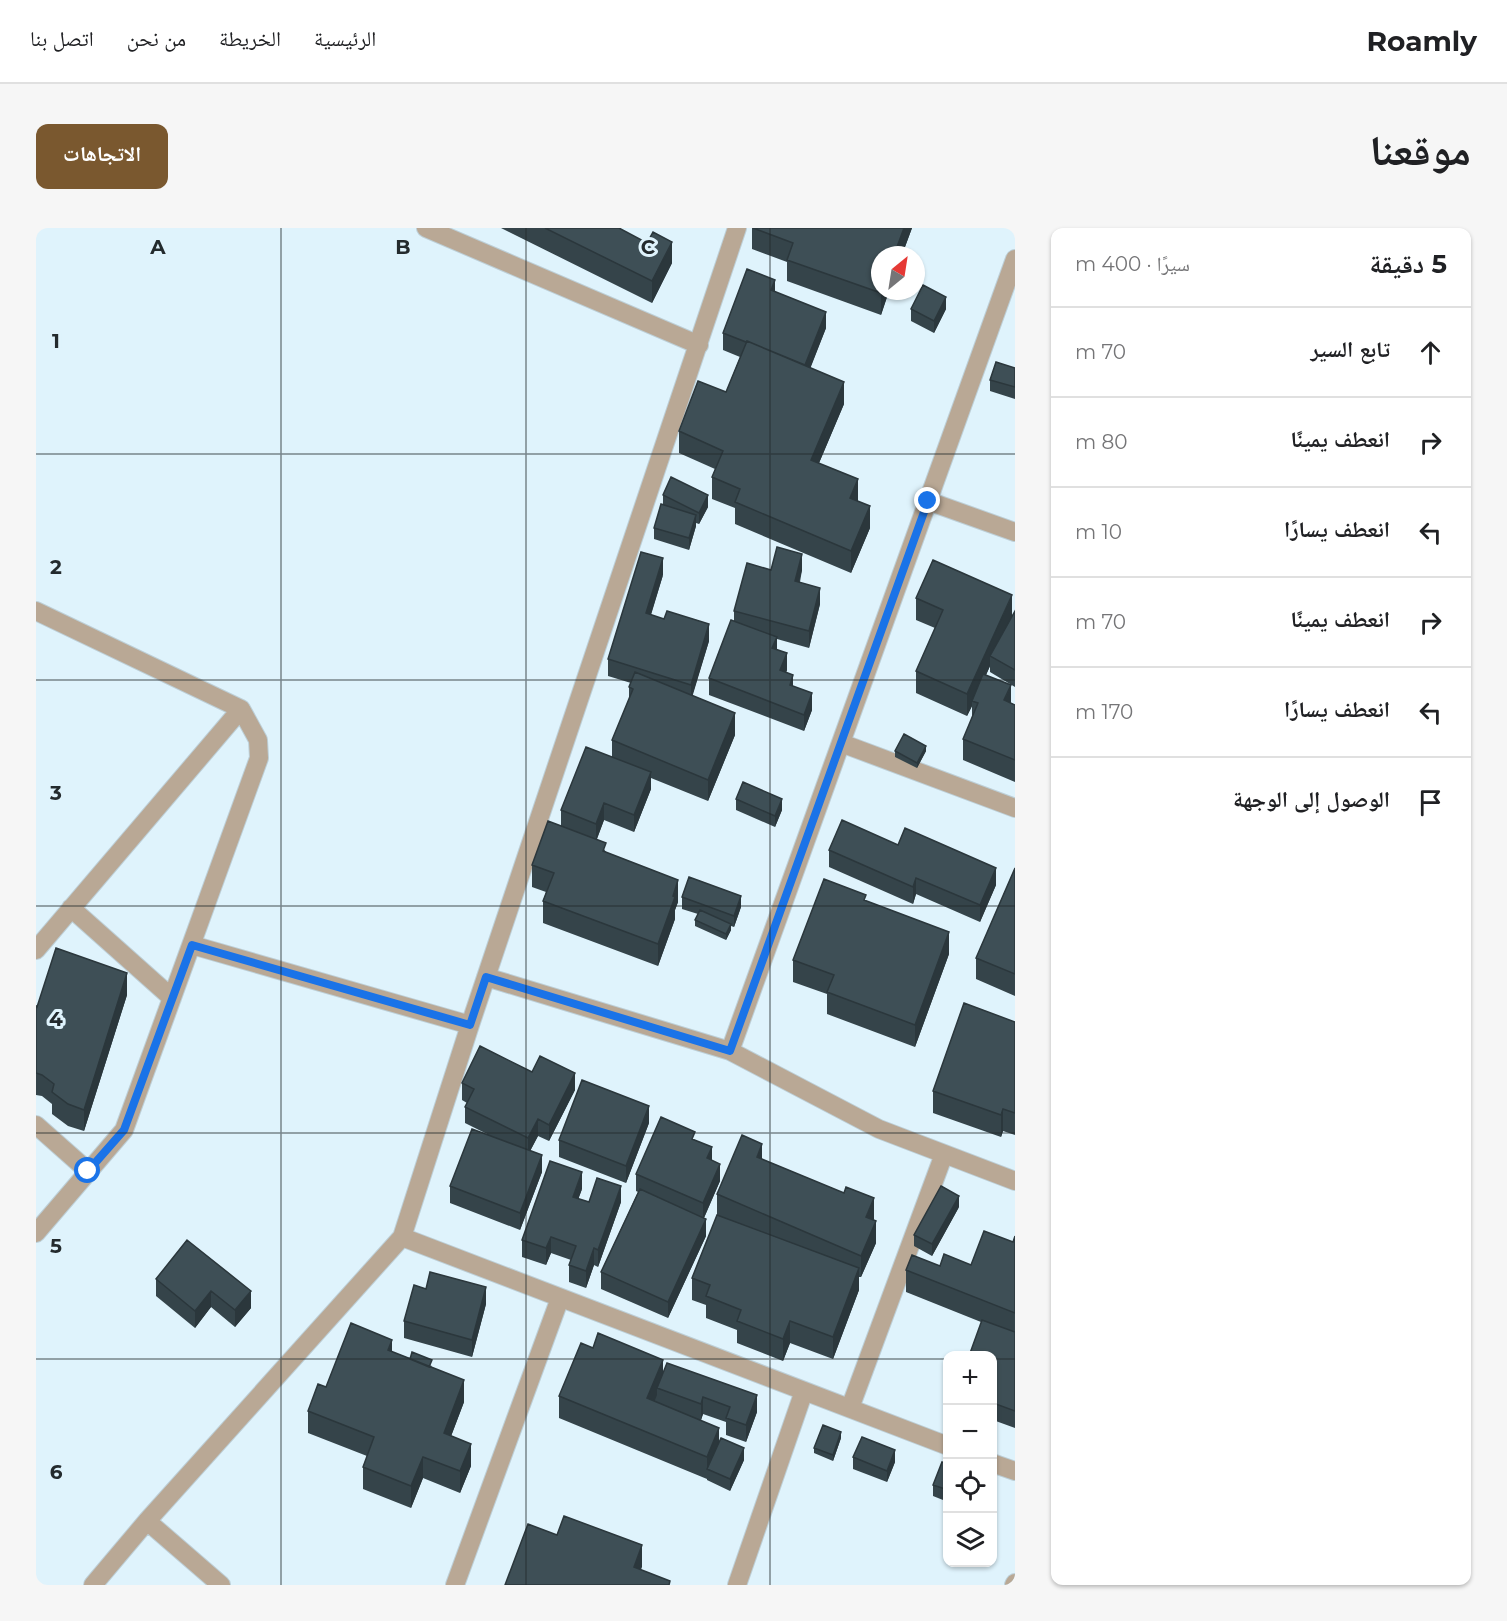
<!DOCTYPE html>
<html lang="ar">
<head>
<meta charset="utf-8">
<style>
  body { margin:0; font-family:Montserrat,"Noto Naskh Arabic",sans-serif; background:#f6f6f6; color:#202124; direction:rtl }
  .controls { position:absolute; right:18px; bottom:18px; display:grid; overflow:hidden; border-radius:12px; box-shadow:0 2px 4px #0004 }
  .controls button { width:54px; height:54px; display:grid; place-items:center; padding:0; border:0; border-bottom:2px solid #e0e0e0; background:#fff; color:#202124; font:30px sans-serif }
  .compass { position:absolute; left:835px; top:18px; width:54px; height:54px; border-radius:50%; background:#fff; box-shadow:0 2px 4px #0004; rotate:30deg }
  .stop { position:absolute; width:18px; height:18px; margin:-14px; border:4px solid #1a73e8; border-radius:50%; background:#fff }
  .stop.end { background:#1a73e8; border-color:#fff; box-shadow:0 2px 6px #0008 }
  .list { margin:0; padding:0; list-style:none }
  h2 { display:flex; justify-content:space-between; align-items:center; height:78px; margin:0; padding:0 24px; font-size:26px }
  h2 small { font-size:20px; font-weight:400; color:#757577 }
  .list li { display:grid; grid-template-columns:39px 1fr auto; gap:18px; align-items:center; box-sizing:border-box; height:90px; padding:0 24px; border-top:2px solid #e0e0e0 }
  .list b { display:block; font-size:22px; white-space:nowrap }
  .list em { font-size:20px; font-style:normal; color:#757577 }
  .icon { flex:none; width:33px; height:33px; fill:none; stroke:currentColor; stroke-width:2; stroke-linecap:round; stroke-linejoin:round }
  .map { position:relative; flex:none; width:979px; height:1357px; overflow:hidden; direction:ltr; border-radius:12px }
  header { display:flex; align-items:center; gap:36px; box-sizing:border-box; height:84px; padding:0 30px; background:#fff; border-bottom:2px solid #e0e0e0 }
  header strong { font-size:28px }
  nav { display:flex; gap:33px; margin-inline-start:auto; font-size:21px }
  .intro { display:flex; align-items:center; justify-content:space-between; box-sizing:border-box; height:144px; padding:0 36px }
  h1 { margin:0; font-size:42px }
  .button { padding:15px 27px; border-radius:12px; background:#7a582f; color:#fff; font-size:21px; font-weight:700 }
  main { display:flex; gap:36px; padding:0 36px }
  aside { flex:1; background:#fff; border-radius:12px; box-shadow:0 2px 4px #0004 }
  .map>svg:first-child { display:block }
  .lines { fill:none; stroke-linecap:round; stroke-linejoin:round }
  .street-casing { stroke:#bdcfd7; stroke-width:20 }
  .street { stroke:#b9a895; stroke-width:18 }
  .wall { fill:#35444a }
  .shaded-wall { fill:#2b373c }
  .building { fill:#3e4f56; stroke:#2b373c; stroke-width:1.5 }
  .route { stroke:#1a73e8; stroke-width:8 }
  .grid { fill:none; stroke:#232a2d; stroke-width:1.5; stroke-opacity:0.55 }
  .grid-label { font-size:20px; text-anchor:middle; font-weight:bold; fill:#232a2d; stroke:#dff3fc; stroke-width:6; stroke-linejoin:round; paint-order:stroke }
</style>
</head>
<body>
<header>
<strong>Roamly</strong>
<nav><a>الرئيسية</a><a>الخريطة</a><a>من نحن</a><a>اتصل بنا</a></nav>
</header>
<div class="intro"><h1>موقعنا</h1><a class="button">الاتجاهات</a></div>
<main>
<aside>
<h2>5 دقيقة<small>سيرًا · 400 m</small></h2>
<ul class="list">
<li><svg class="icon" aria-label="ahead" viewBox="0 0 24 24"><path d="M12 20V5M6 11l6-6 6 6"/></svg><div><b>تابع السير</b></div><em>70 m</em></li>
<li><svg class="icon" aria-label="right" viewBox="0 0 24 24"><path d="M7 20v-9h11M14 6l5 5-5 5"/></svg><div><b>انعطف يمينًا</b></div><em>80 m</em></li>
<li><svg class="icon" aria-label="left" viewBox="0 0 24 24"><path d="M17 20v-9H6M10 6l-5 5 5 5"/></svg><div><b>انعطف يسارًا</b></div><em>10 m</em></li>
<li><svg class="icon" aria-label="right" viewBox="0 0 24 24"><path d="M7 20v-9h11M14 6l5 5-5 5"/></svg><div><b>انعطف يمينًا</b></div><em>70 m</em></li>
<li><svg class="icon" aria-label="left" viewBox="0 0 24 24"><path d="M17 20v-9H6M10 6l-5 5 5 5"/></svg><div><b>انعطف يسارًا</b></div><em>170 m</em></li>
<li><svg class="icon" aria-label="arrive" viewBox="0 0 24 24"><path d="M6 21V4h12l-3 4 3 4H6"/></svg><div><b>الوصول إلى الوجهة</b></div></li>
</ul>
</aside>
<div class="map">
<svg width="979" height="1357" viewBox="0 0 979 1357">
  <rect width="100%" height="100%" fill="#dff3fc"/>
  <g class="lines">
    <g class="street-casing">
      <path id="street" d="M 390,0 L 663,117
        M 892,273 L 979,304
        M 0,383 L 205,481 L 222,512 L 223,530 L 88,902 L 0,1005
        M 805,515 L 979,580
        M 35,680 L 136,770
        M 156,717 L 434,797
        M 0,722 L 205,481
        M 450,749 L 694,823 L 843,901 L 979,953
        M 694,823 L 979,31
        M 0,897 L 52,943
        M 366,1009 L 912,1218
        M 814,1180 L 908,926
        M 956,1235 L 979,1243
        M 111,1293 L 185,1357
        M 57,1357 L 111,1293 L 366,1009 L 434,797 L 701,0
        M 419,1357 L 524,1070
        M 701,1357 L 768,1163
        M 978,1357 L 979,1355"/>
    </g>
    <use href="#street" class="street"/>
  </g>
  <path class="wall" d="M 465,0 L 583,0 L 636,35 L 616,75 Z
    M 716,0 L 876,0 L 866,27 L 844,27 L 853,63 L 845,87 L 751,53 L 751,34 L 716,21 Z
    M 739,64 L 790,100 L 774,140 L 808,176 L 783,235 L 822,273 L 834,300 L 815,345 L 699,296 L 699,280 L 676,271 L 676,249 L 679,241 L 643,225 L 643,203 L 690,164 L 704,129 L 687,122 L 687,105 Z
    M 875,81 L 910,81 L 898,105 L 875,93 Z
    M 979,140 L 979,171 L 954,163 L 954,152 Z
    M 627,267 L 672,279 L 663,296 L 660,295 L 660,298 L 653,322 L 618,311 L 618,300 L 627,276 Z
    M 735,342 L 766,342 L 764,354 L 784,376 L 773,420 L 741,411 L 741,421 L 751,442 L 750,444 L 757,458 L 776,482 L 768,503 L 673,467 L 673,450 L 698,393 L 698,383 Z
    M 627,347 L 615,387 L 673,413 L 656,468 L 699,507 L 672,573 L 615,550 L 615,561 L 598,604 L 568,592 L 561,611 L 570,624 L 642,674 L 639,682 L 639,691 L 622,738 L 507,695 L 507,673 L 510,664 L 496,659 L 496,637 L 525,598 L 525,582 L 576,529 L 576,512 L 593,471 L 593,459 L 595,455 L 572,448 L 572,431 Z
    M 880,370 L 976,389 L 979,383 L 979,459 L 954,444 L 954,438 L 950,447 L 975,475 L 979,477 L 979,554 L 927,532 L 927,511 L 936,490 L 936,478 L 931,488 L 880,465 L 880,443 L 899,400 L 880,392 Z
    M 859,523 L 890,523 L 881,540 L 859,529 Z
    M 700,571 L 746,582 L 739,599 L 700,582 Z
    M 793,622 L 960,657 L 944,694 L 880,666 L 877,676 L 793,639 Z
    M 979,640 L 979,768 L 940,751 L 940,730 Z
    M 646,669 L 705,679 L 698,699 L 695,698 L 695,702 L 690,712 L 659,698 L 659,692 L 662,686 L 646,681 Z
    M 830,673 L 913,726 L 879,819 L 791,786 L 791,766 L 757,754 L 757,732 Z
    M 91,767 L 48,903 L 32,898 L 16,886 L 16,876 L 6,868 L 0,867 L 0,778 Z
    M 979,794 L 979,907 L 967,903 L 965,909 L 897,885 L 897,863 Z
    M 496,844 L 539,862 L 513,913 L 502,908 L 494,923 L 506,944 L 484,1002 L 414,975 L 414,958 L 451,906 L 429,895 L 429,879 L 431,875 L 426,872 L 426,855 Z
    M 613,895 L 590,955 L 523,929 L 523,912 Z
    M 659,912 L 676,932 L 684,953 L 668,990 L 670,1008 L 632,1090 L 565,1061 L 565,1044 L 602,964 L 600,963 L 600,946 Z
    M 726,931 L 837,992 L 840,1015 L 825,1049 L 823,1049 L 823,1062 L 797,1131 L 754,1115 L 747,1133 L 701,1115 L 701,1102 L 670,1090 L 670,1077 L 656,1072 L 656,1050 L 681,987 L 681,966 Z
    M 546,961 L 542,971 L 553,974 L 585,974 L 562,1039 L 558,1037 L 550,1060 L 533,1054 L 533,1037 L 535,1032 L 515,1025 L 510,1037 L 486,1029 L 486,1012 Z
    M 923,979 L 896,1028 L 878,1018 L 878,1007 Z
    M 979,1008 L 979,1200 L 957,1192 L 957,1128 L 945,1094 L 870,1064 L 870,1042 L 935,1037 L 977,1014 Z
    M 151,1012 L 215,1080 L 199,1099 L 175,1079 L 159,1100 L 120,1068 L 120,1051 Z
    M 450,1076 L 436,1129 L 368,1110 L 368,1093 Z
    M 557,1120 L 627,1145 L 721,1184 L 710,1214 L 690,1207 L 690,1194 L 667,1186 L 665,1192 L 683,1215 L 708,1232 L 694,1263 L 671,1252 L 671,1249 L 671,1251 L 523,1190 L 523,1168 Z
    M 356,1124 L 396,1138 L 395,1139 L 428,1174 L 415,1208 L 435,1238 L 424,1265 L 387,1250 L 375,1280 L 327,1261 L 327,1239 L 331,1228 L 272,1205 L 272,1183 L 290,1159 Z
    M 805,1210 L 797,1233 L 778,1225 L 778,1220 Z
    M 817,1229 L 859,1234 L 851,1254 L 817,1241 Z
    M 912,1236 L 912,1274 L 897,1268 L 897,1257 Z"/>
  <path class="shaded-wall" d="M 868,0 L 876,0 L 866,27 L 858,27 Z
    M 636,14 L 636,35 L 616,75 L 616,53 Z
    M 739,52 L 739,68 L 735,62 Z
    M 846,63 L 853,63 L 845,87 L 845,65 Z
    M 910,69 L 910,81 L 898,105 L 898,93 Z
    M 790,84 L 790,100 L 769,154 L 769,137 Z
    M 808,154 L 808,176 L 775,254 L 775,232 Z
    M 822,251 L 822,273 L 814,292 L 814,270 Z
    M 672,267 L 672,279 L 663,296 L 663,285 Z
    M 834,278 L 834,300 L 815,345 L 815,323 Z
    M 660,287 L 660,298 L 653,322 L 653,310 Z
    M 766,326 L 766,342 L 759,369 L 759,353 Z
    M 627,330 L 627,347 L 610,402 L 610,385 Z
    M 784,360 L 784,376 L 773,420 L 773,403 Z
    M 976,367 L 976,389 L 954,428 L 954,438 L 938,474 L 936,473 L 936,478 L 931,488 L 931,466 Z
    M 673,396 L 673,413 L 655,473 L 655,457 Z
    M 741,409 L 741,425 L 736,420 Z
    M 751,425 L 751,442 L 744,459 L 744,442 Z
    M 757,447 L 757,464 L 754,457 Z
    M 975,457 L 975,478 L 968,472 Z
    M 776,465 L 776,482 L 768,503 L 768,487 Z
    M 699,485 L 699,507 L 672,573 L 672,552 Z
    M 890,518 L 890,523 L 881,540 L 881,535 Z
    M 615,544 L 615,561 L 598,604 L 598,587 Z
    M 746,571 L 746,582 L 739,599 L 739,588 Z
    M 568,575 L 568,592 L 560,613 L 560,596 Z
    M 960,640 L 960,657 L 944,694 L 944,677 Z
    M 880,650 L 880,666 L 877,676 L 877,659 Z
    M 642,652 L 642,674 L 639,682 L 639,691 L 622,738 L 622,716 Z
    M 705,668 L 705,679 L 698,699 L 698,688 Z
    M 695,696 L 695,702 L 690,712 L 690,706 Z
    M 913,704 L 913,726 L 879,819 L 879,797 Z
    M 91,745 L 91,767 L 48,903 L 48,882 Z
    M 539,845 L 539,862 L 513,913 L 513,897 Z
    M 613,878 L 613,895 L 590,955 L 590,938 Z
    M 967,881 L 967,903 L 965,909 L 965,887 Z
    M 502,891 L 502,908 L 492,927 L 492,910 Z
    M 726,916 L 726,937 L 721,929 Z
    M 676,919 L 676,936 L 671,930 Z
    M 506,927 L 506,944 L 484,1002 L 484,985 Z
    M 684,936 L 684,953 L 667,992 L 667,975 Z
    M 546,944 L 546,961 L 537,986 L 537,969 Z
    M 585,958 L 585,974 L 562,1039 L 562,1022 Z
    M 923,968 L 923,979 L 896,1028 L 896,1016 Z
    M 838,970 L 838,992 L 830,989 Z
    M 670,991 L 670,1008 L 632,1090 L 632,1074 Z
    M 840,993 L 840,1015 L 825,1049 L 825,1028 Z
    M 515,1009 L 515,1025 L 510,1037 L 510,1020 Z
    M 558,1020 L 558,1037 L 550,1060 L 550,1043 Z
    M 823,1040 L 823,1062 L 797,1131 L 797,1109 Z
    M 450,1059 L 450,1076 L 436,1129 L 436,1112 Z
    M 175,1063 L 175,1079 L 159,1100 L 159,1083 Z
    M 215,1063 L 215,1080 L 199,1099 L 199,1082 Z
    M 754,1093 L 754,1115 L 747,1133 L 747,1111 Z
    M 356,1112 L 356,1133 L 352,1122 Z
    M 627,1132 L 627,1154 L 621,1160 L 621,1167 L 611,1192 L 611,1170 Z
    M 428,1152 L 428,1174 L 408,1227 L 408,1205 Z
    M 721,1167 L 721,1184 L 710,1214 L 710,1197 Z
    M 667,1169 L 667,1186 L 665,1192 L 665,1176 Z
    M 683,1200 L 683,1221 L 671,1241 L 671,1251 L 671,1229 Z
    M 805,1204 L 805,1210 L 797,1233 L 797,1227 Z
    M 435,1216 L 435,1238 L 424,1265 L 424,1243 Z
    M 708,1220 L 708,1232 L 694,1263 L 694,1251 Z
    M 859,1222 L 859,1234 L 851,1254 L 851,1243 Z
    M 387,1229 L 387,1250 L 375,1280 L 375,1258 Z
    M 606,1317 L 606,1339 L 599,1357 L 598,1339 Z"/>
  <path class="building" d="M 509,0 L 583,0 L 611,15 L 617,4 L 636,14 L 616,53 Z
    M 717,0 L 868,0 L 858,27 L 844,27 L 844,63 L 846,63 L 845,65 L 751,32 L 757,15 Z
    M 711,41 L 739,52 L 735,62 L 790,84 L 769,137 L 711,113 L 710,114 L 687,105 Z
    M 887,57 L 910,69 L 898,93 L 875,81 Z
    M 711,113 L 808,154 L 775,232 L 822,251 L 814,270 L 834,278 L 815,323 L 699,274 L 704,261 L 676,249 L 687,223 L 643,203 L 662,153 L 690,164 Z
    M 960,134 L 979,140 L 979,159 L 954,152 Z
    M 635,249 L 672,267 L 663,285 L 627,267 Z
    M 625,276 L 660,287 L 653,310 L 618,300 Z
    M 741,319 L 766,326 L 759,353 L 784,360 L 773,403 L 698,383 L 711,335 L 735,342 Z
    M 605,324 L 627,330 L 610,385 L 628,391 L 631,383 L 673,396 L 655,457 L 572,431 Z
    M 897,332 L 976,367 L 931,466 L 880,443 L 907,382 L 880,370 Z
    M 979,383 L 979,442 L 954,428 Z
    M 695,392 L 741,409 L 736,420 L 751,425 L 744,442 L 757,447 L 754,457 L 776,465 L 768,487 L 673,450 Z
    M 599,444 L 699,485 L 672,552 L 576,512 L 597,461 L 593,459 Z
    M 947,446 L 975,457 L 968,472 L 979,477 L 979,532 L 927,511 L 942,475 L 936,473 Z
    M 868,506 L 890,518 L 881,535 L 859,523 Z
    M 550,519 L 615,544 L 598,587 L 568,575 L 560,596 L 525,582 Z
    M 707,554 L 746,571 L 739,588 L 700,571 Z
    M 806,592 L 862,617 L 869,600 L 960,640 L 944,677 L 880,650 L 877,659 L 793,622 Z
    M 512,593 L 570,615 L 567,623 L 642,652 L 637,668 L 639,669 L 622,716 L 507,673 L 518,645 L 496,637 Z
    M 979,640 L 979,746 L 940,730 Z
    M 653,649 L 705,668 L 698,688 L 646,669 Z
    M 788,651 L 830,667 L 828,672 L 913,704 L 879,797 L 791,764 L 798,747 L 757,732 Z
    M 664,682 L 695,696 L 690,706 L 659,692 Z
    M 20,720 L 91,745 L 48,882 L 32,876 L 16,864 L 18,856 L 6,847 L 0,845 L 0,778 L 1,779 Z
    M 928,775 L 979,794 L 979,885 L 967,881 L 965,887 L 897,863 Z
    M 444,818 L 496,844 L 504,828 L 539,845 L 513,897 L 502,891 L 492,910 L 429,879 L 438,861 L 426,855 Z
    M 546,852 L 613,878 L 590,938 L 523,912 Z
    M 625,889 L 659,904 L 656,911 L 676,919 L 671,930 L 684,936 L 667,975 L 600,946 Z
    M 436,901 L 506,927 L 484,985 L 414,958 Z
    M 706,907 L 726,916 L 721,929 L 808,965 L 810,959 L 838,970 L 830,989 L 840,993 L 825,1028 L 681,966 Z
    M 514,933 L 546,944 L 537,969 L 553,974 L 561,950 L 585,958 L 562,1022 L 558,1020 L 550,1043 L 533,1037 L 540,1018 L 515,1009 L 510,1020 L 486,1012 Z
    M 905,958 L 923,968 L 896,1016 L 878,1007 Z
    M 604,961 L 670,991 L 632,1074 L 565,1044 Z
    M 681,987 L 823,1040 L 797,1109 L 754,1093 L 747,1111 L 701,1093 L 705,1082 L 670,1068 L 674,1057 L 656,1050 Z
    M 948,1003 L 977,1014 L 979,1008 L 979,1085 L 870,1042 L 876,1027 L 904,1038 L 908,1026 L 935,1037 Z
    M 151,1012 L 215,1063 L 199,1082 L 175,1063 L 159,1083 L 120,1051 Z
    M 394,1044 L 450,1059 L 436,1112 L 368,1093 L 378,1057 L 390,1061 Z
    M 946,1092 L 979,1104 L 979,1183 L 957,1175 L 957,1128 L 933,1128 Z
    M 315,1095 L 356,1112 L 352,1122 L 428,1152 L 408,1205 L 435,1216 L 424,1243 L 387,1229 L 375,1258 L 327,1239 L 338,1209 L 272,1183 L 282,1156 L 290,1159 Z
    M 562,1105 L 627,1132 L 611,1170 L 683,1200 L 671,1229 L 523,1168 L 545,1115 L 557,1120 Z
    M 376,1124 L 396,1132 L 393,1139 L 374,1131 Z
    M 631,1135 L 721,1167 L 710,1197 L 690,1190 L 694,1179 L 667,1169 L 665,1176 L 621,1160 Z
    M 787,1197 L 805,1204 L 797,1227 L 778,1220 Z
    M 826,1209 L 859,1222 L 851,1243 L 817,1229 Z
    M 685,1210 L 708,1220 L 694,1251 L 671,1241 Z
    M 906,1234 L 912,1236 L 912,1262 L 897,1257 Z
    M 528,1288 L 606,1317 L 598,1339 L 634,1353 L 633,1357 L 469,1357 L 492,1296 L 521,1307 Z"/>
  <g class="lines">
    <path class="route" d="M 52,943 L 88,902 L 156,717 L 434,797 L 450,749 L 694,823 L 892,273"/>
  </g>
  <path class="grid" d="M 245,0 L 245,1357M 490,0 L 490,1357M 734,0 L 734,1357M 0,226 L 979,226M 0,452 L 979,452M 0,678 L 979,678M 0,905 L 979,905M 0,1131 L 912,1131M 956,1131 L 979,1131"/>
  <g class="grid-label">
    <text x="122" y="26">A</text>
    <text x="367" y="26">B</text>
    <text x="612" y="26">C</text>
    <text x="20" y="120">1</text>
    <text x="20" y="346">2</text>
    <text x="20" y="572">3</text>
    <text x="20" y="798">4</text>
    <text x="20" y="1025">5</text>
    <text x="20" y="1251">6</text>
  </g>
</svg>
<div class="controls">
<button>+</button>
<button>−</button>
<button><svg class="icon" aria-label="locate" viewBox="0 0 24 24"><circle cx="12" cy="12" r="6"/><path d="M12 2v4M12 18v4M2 12h4M18 12h4"/></svg></button>
<button><svg class="icon" aria-label="layers" viewBox="0 0 24 24"><path d="M12 4l9 5-9 5-9-5zM3 14l9 5 9-5"/></svg></button>
</div>
<svg class="compass" viewBox="-18 -18 36 36"><path d="M0-13l5 13h-10z" fill="#e53935"/><path d="M0 13l5-13h-10z" fill="#757577"/></svg>
<div class="stop" style="left:52px;top:943px"></div>
<div class="stop end" style="left:892px;top:273px"></div>
</div>
</main>
</body>
</html>
